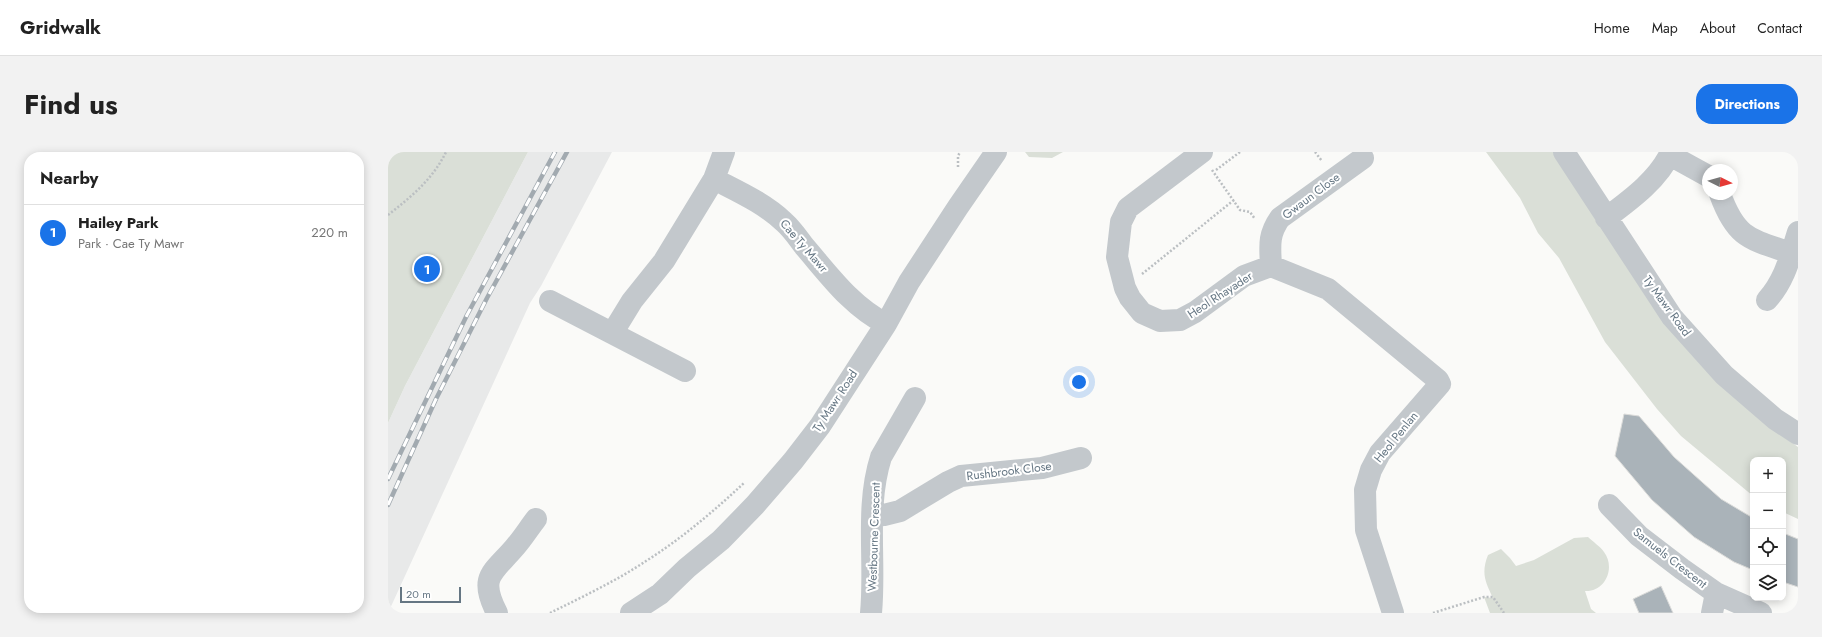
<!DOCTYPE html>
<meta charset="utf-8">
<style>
:root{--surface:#fff;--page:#f2f2f2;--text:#222;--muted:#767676;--line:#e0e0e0;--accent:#1a73e8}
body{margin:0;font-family:Jost,sans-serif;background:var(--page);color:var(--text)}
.controls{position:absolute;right:12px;bottom:12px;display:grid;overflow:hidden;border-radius:8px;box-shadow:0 2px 10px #0003}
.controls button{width:36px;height:36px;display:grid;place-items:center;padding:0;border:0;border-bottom:1px solid var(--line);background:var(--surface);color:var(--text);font:20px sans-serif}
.compass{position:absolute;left:1314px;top:12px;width:36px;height:36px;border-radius:50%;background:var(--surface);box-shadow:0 2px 10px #0003;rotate:95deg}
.scale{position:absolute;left:12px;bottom:10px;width:61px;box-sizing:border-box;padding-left:4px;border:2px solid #657683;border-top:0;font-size:11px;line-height:14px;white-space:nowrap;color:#657683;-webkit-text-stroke:3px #fff;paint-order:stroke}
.you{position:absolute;left:691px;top:230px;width:14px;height:14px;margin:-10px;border:3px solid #fff;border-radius:50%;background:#1a73e8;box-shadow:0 0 0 6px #1a73e833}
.badge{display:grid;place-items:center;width:26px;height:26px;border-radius:50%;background:var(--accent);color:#fff;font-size:13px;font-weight:700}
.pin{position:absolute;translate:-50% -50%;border:2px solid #fff;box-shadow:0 1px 4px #0006}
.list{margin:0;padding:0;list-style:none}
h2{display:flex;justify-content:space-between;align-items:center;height:52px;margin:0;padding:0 16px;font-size:17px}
h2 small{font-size:13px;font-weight:400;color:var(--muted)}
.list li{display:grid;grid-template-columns:26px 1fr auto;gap:12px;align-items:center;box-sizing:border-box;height:56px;padding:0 16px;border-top:1px solid var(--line)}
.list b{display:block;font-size:15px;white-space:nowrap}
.list p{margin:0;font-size:13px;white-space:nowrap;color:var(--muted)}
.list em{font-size:13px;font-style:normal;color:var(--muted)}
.icon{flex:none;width:22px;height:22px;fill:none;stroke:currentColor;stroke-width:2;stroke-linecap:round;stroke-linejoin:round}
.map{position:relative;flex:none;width:1410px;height:461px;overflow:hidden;border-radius:16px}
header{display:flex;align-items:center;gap:24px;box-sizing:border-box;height:56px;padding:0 20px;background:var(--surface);border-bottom:1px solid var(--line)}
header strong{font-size:19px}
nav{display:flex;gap:22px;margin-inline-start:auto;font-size:14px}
.intro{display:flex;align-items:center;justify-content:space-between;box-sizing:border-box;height:96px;padding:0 24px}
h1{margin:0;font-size:28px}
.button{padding:10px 18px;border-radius:16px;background:var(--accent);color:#fff;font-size:14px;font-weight:700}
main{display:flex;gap:24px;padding:0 24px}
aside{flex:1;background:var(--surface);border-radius:16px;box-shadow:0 2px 10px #0003}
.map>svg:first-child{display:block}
</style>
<header>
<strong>Gridwalk</strong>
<nav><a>Home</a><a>Map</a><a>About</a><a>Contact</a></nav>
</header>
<div class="intro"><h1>Find us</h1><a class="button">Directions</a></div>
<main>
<aside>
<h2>Nearby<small></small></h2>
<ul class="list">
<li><span class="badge">1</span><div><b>Hailey Park</b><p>Park · Cae Ty Mawr</p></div><em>220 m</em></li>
</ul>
</aside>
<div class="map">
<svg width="1410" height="461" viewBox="0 0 1410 461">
<rect width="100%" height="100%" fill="#fafaf8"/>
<path fill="#e8e9e9" d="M140,0h84l-71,134 -11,17 -142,310v-190l17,-37z"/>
<path fill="#dadfd7" d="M0,0h140l-123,234 -17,37z
M637,0h38l-11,6 -23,-1z
M1098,0h73l111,178 31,35 31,29 34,30 32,23v72l-15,-7v-52h-30v36l-72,-60 -24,-27 -52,-67 -46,-84 -21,-25 -18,-35z
M1200,385c5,5 12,9 16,15 12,16 1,40 -19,39l6,18 5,4h-106l-6,-16 9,1c-8,-17 -12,-25 -5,-43l13,-6 9,9 6,8 18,-6 40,-22z"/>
<path fill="#aab3b9" stroke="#dcdcda" d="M1236,262l15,2 35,41 47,42 32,19v52l-19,-8 -40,-25 -42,-37 -37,-44z
M1395,381l15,6v48l-15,-5z
M1273,434l12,27h-34l-6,-14z"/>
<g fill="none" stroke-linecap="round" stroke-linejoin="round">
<path stroke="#bbbfc2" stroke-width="2.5" stroke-dasharray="2 2" stroke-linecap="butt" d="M927,0l7,9
M570,15v-11l2,-4
M824,18l28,40 10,2 5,7
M828,18l24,-18
M0,63c23,-18 45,-36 58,-63
M754,122l92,-74
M162,461c32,-16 66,-32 96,-52 35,-22 68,-50 98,-78
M1045,461l51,-16h9l11,16"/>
<path stroke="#c3c8cc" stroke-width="22" d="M814,0l-74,56 -7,14 -4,35 8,31 5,10 12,15 18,8 20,-1 15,-8 49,-36 27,-10 57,23 110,91 2,4 -60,69 -9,17 -6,20 1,40 27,83
M1176,0l108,165 52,58 51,44 23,15
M1282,3l38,21
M326,27l10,-27
M1332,42c16,44 29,45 71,59
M1218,66c24,-18 52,-38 65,-66
M883,114c-1,-20 -3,-31 9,-48l83,-60
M1379,148c18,-20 23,-43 31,-68
M162,149l135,70
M225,180l19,-31 32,-40 50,-82c25,13 50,24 70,43 8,7 14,16 20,24 25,29 47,60 82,78
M1221,353l30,31 43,33 34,24 45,20
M485,364l11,-1 16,-4 48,-29 13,-6 81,-8 39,-10
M109,461c-19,-37 -4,-40 18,-66 8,-9 14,-19 21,-28
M243,461l29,-19 27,-26 34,-28 34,-35 38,-44 27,-35 66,-102 23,-42 49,-75 38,-55
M483,461c5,-51 -6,-106 10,-156l34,-59
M1324,461l4,-20"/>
<defs>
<path id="rail" d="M0,327l79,-164 88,-163
M0,353l48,-106 51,-101 80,-146"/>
</defs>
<use href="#rail" stroke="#a2aab0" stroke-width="4.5"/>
<use href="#rail" stroke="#fff" stroke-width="3" stroke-dasharray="9" stroke-linecap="butt"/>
</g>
<g text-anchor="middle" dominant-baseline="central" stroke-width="4" stroke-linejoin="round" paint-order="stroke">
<g font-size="12" fill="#657683" stroke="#fff">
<text transform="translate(923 44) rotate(-37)">Gwaun Close</text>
<text transform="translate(416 94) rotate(49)">Cae Ty Mawr</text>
<text transform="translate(832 143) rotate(-33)">Heol Rhayader</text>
<text transform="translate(1279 154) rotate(54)">Ty Mawr Road</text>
<text transform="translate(447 249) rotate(-57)">Ty Mawr Road</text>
<text transform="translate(1008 285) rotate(-51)">Heol Penlan</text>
<text transform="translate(621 319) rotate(-7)">Rushbrook Close</text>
<text transform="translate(486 385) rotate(-88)">Westbourne Crescent</text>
<text transform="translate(1282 406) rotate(38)">Samuels Crescent</text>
</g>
</g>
</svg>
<div class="controls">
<button>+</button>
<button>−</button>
<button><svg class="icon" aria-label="locate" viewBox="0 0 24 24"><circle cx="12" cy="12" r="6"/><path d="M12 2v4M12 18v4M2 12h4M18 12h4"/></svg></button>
<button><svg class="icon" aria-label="layers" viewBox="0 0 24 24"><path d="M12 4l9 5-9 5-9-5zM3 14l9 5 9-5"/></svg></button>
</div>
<svg class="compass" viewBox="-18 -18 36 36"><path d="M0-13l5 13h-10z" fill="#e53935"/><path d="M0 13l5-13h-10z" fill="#767676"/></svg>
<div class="scale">20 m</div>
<div class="you"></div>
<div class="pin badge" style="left:39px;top:117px">1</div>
</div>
</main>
